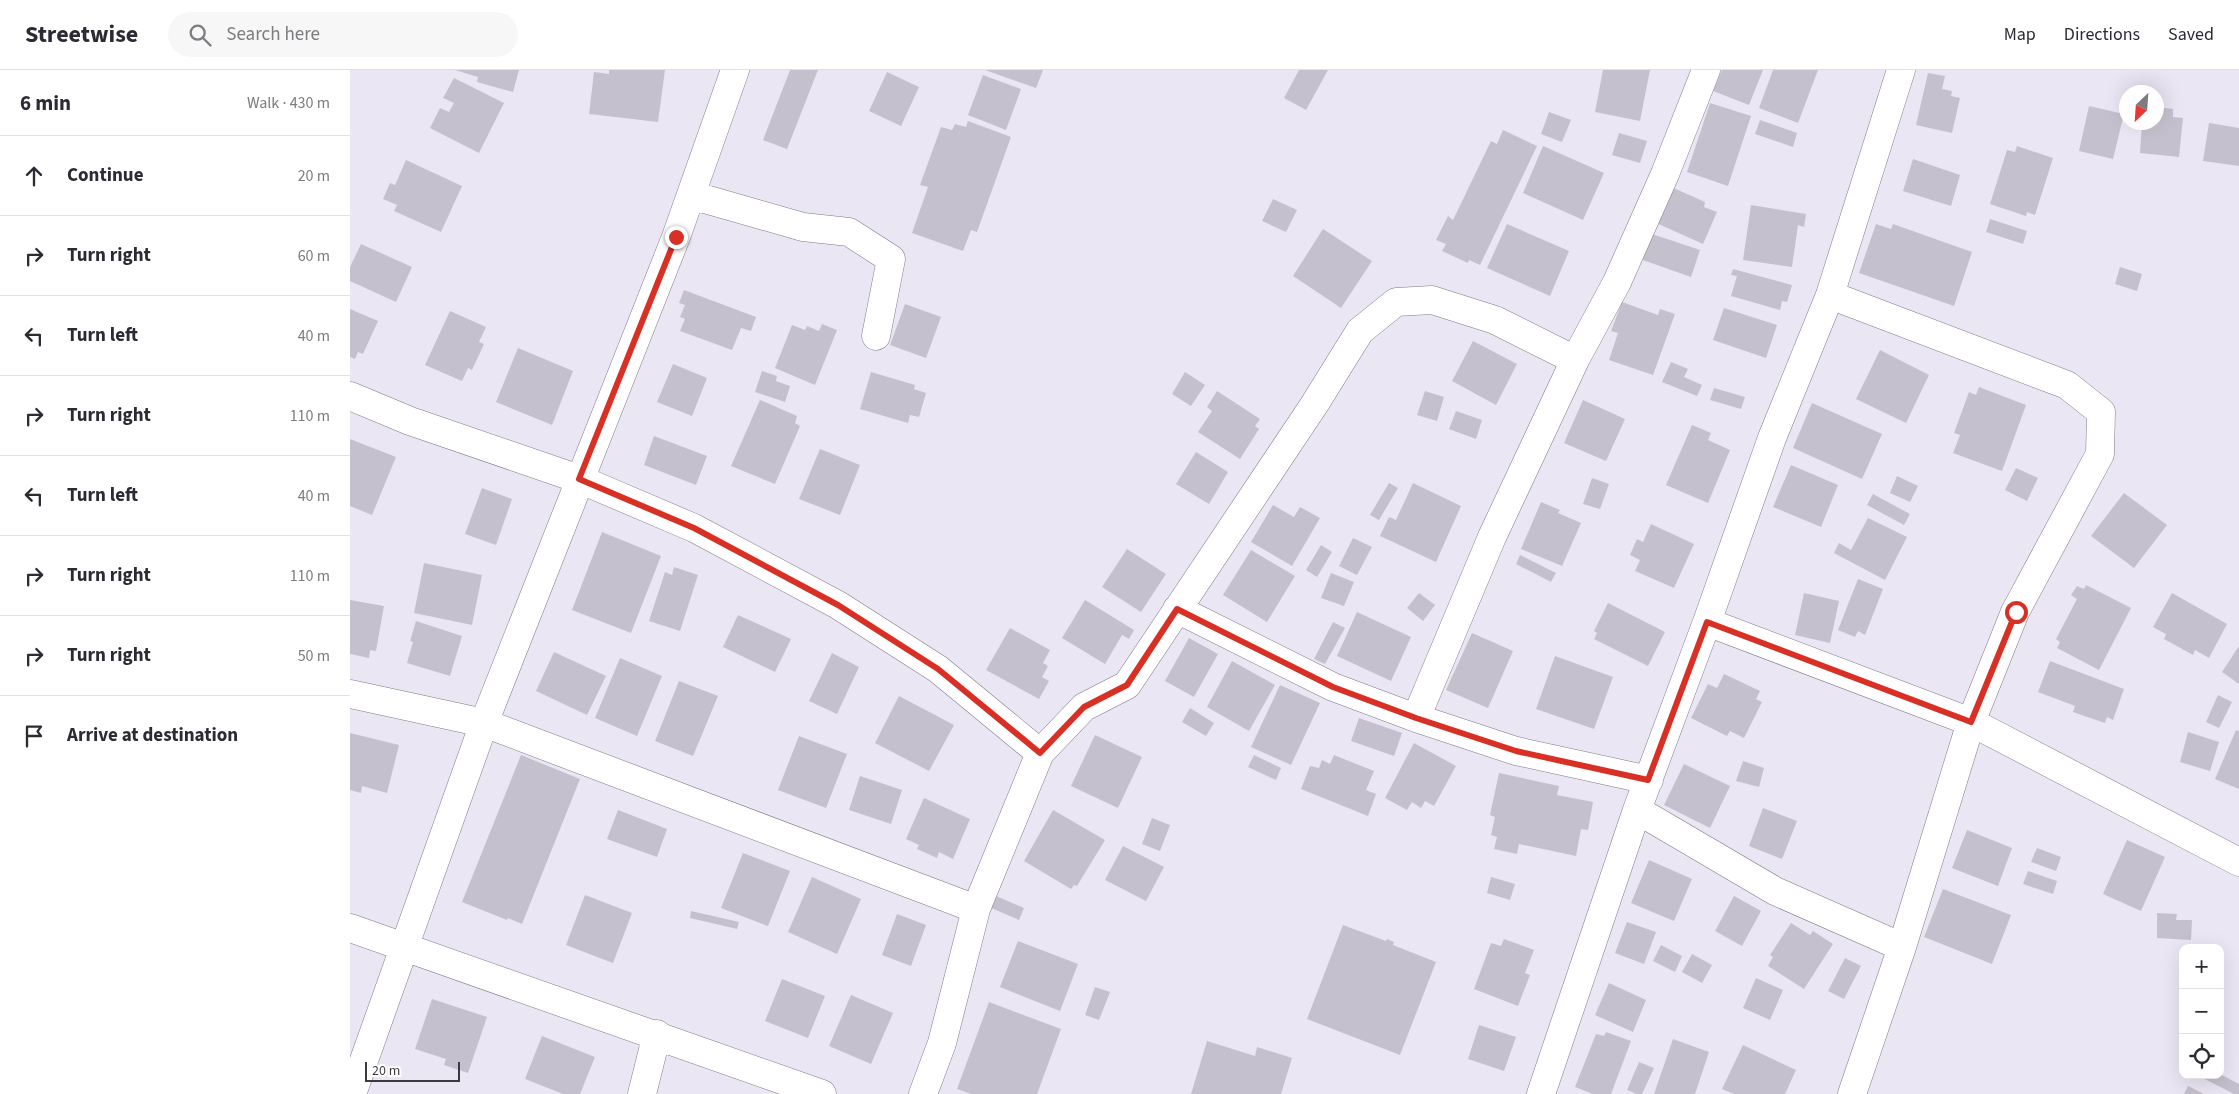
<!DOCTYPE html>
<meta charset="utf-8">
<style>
:root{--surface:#fff;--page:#f7f7f7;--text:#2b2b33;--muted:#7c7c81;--line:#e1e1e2}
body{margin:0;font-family:"Source Sans 3",sans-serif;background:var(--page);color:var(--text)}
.controls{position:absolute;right:15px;bottom:15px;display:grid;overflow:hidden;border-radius:10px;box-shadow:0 5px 20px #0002}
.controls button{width:45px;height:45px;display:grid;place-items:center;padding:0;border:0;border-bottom:1px solid var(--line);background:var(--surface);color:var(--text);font:25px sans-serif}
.compass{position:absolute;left:1769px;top:15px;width:45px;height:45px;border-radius:50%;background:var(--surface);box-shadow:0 5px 20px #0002;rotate:205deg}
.scale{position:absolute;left:15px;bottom:12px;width:95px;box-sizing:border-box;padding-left:5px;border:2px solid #3c3a40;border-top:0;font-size:14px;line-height:18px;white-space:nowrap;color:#3c3a40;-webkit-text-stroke:4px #fff;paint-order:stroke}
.stop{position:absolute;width:15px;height:15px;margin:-11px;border:4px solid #d93025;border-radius:50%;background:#fff}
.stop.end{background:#d93025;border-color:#fff;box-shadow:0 1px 5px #0008}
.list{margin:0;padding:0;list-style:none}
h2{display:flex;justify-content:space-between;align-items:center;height:65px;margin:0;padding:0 20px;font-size:21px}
h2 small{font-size:16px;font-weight:400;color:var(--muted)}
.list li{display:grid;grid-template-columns:32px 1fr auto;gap:15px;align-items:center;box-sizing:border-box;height:80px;padding:0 20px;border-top:1px solid var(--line)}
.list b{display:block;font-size:19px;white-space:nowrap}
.list em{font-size:16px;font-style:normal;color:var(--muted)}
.icon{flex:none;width:28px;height:28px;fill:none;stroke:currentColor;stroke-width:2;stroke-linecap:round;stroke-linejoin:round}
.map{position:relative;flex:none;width:1889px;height:1024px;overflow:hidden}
header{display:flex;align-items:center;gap:30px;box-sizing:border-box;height:70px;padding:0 25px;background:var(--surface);border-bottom:1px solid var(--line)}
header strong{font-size:24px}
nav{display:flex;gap:28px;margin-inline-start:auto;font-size:18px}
.search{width:350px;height:45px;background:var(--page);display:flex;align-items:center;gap:12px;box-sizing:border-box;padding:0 18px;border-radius:28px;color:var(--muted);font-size:19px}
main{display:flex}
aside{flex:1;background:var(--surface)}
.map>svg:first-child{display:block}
</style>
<header>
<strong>Streetwise</strong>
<div class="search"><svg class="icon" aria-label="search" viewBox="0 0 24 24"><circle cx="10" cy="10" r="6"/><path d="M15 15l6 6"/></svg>Search here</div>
<nav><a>Map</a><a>Directions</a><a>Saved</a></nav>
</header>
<main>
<aside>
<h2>6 min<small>Walk · 430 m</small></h2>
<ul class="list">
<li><svg class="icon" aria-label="ahead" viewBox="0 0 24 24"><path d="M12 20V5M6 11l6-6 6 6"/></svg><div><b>Continue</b></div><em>20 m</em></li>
<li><svg class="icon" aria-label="right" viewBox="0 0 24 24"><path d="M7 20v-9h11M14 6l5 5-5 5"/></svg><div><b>Turn right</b></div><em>60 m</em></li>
<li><svg class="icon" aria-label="left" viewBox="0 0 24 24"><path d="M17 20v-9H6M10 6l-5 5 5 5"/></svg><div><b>Turn left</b></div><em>40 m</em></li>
<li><svg class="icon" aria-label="right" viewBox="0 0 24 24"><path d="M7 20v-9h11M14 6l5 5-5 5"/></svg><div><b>Turn right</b></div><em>110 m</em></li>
<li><svg class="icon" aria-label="left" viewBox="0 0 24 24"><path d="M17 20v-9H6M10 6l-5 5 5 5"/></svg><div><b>Turn left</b></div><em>40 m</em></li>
<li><svg class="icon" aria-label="right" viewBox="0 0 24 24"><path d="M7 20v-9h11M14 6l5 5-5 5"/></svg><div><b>Turn right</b></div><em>110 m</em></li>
<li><svg class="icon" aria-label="right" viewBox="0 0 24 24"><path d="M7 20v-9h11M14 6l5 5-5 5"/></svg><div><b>Turn right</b></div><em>50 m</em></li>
<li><svg class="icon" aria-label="arrive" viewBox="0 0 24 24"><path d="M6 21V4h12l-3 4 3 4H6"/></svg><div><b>Arrive at destination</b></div></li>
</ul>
</aside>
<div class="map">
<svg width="1889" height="1024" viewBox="0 0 1889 1024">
<rect width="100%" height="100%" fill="#ebe6f4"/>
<path fill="#c5c0cd" d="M105,0h64l-6,22 -36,-10 1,-5z
M259,0h56l-7,52 -69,-8 5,-42 15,2z
M440,0h28l-31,79 -24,-9z
M635,0h58l-7,18z
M949,0h29l-22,40 -22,-12z
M1253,0h47l-10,51 -45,-9z
M1372,0h41l-14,35 -36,-14z
M1423,0h45l-20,53 -39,-15z
M537,2l32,15 -18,39 -32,-15z
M1578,3l17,3 -3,13 10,2 -1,5 9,2 -8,35 -36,-8z
M633,5l38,14 -15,41 -38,-15z
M104,8l50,25 -25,50 -49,-25 10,-20 9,4 5,-9 -11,-5z
M1360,33l41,13 -23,70 -41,-14z
M1739,36l35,8 -11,45 -34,-8z
M1806,37l17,2v8l10,1 -4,39 -39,-4 2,-31h14z
M1199,42l22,8 -9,22 -21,-8z
M1410,50l37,13 -4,14 -38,-13z
M618,51l43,16 -34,95 -6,-2 -8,21 -51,-18 16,-46 -8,-2 21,-58 11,3 3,-6 11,3z
M1859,53l30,5v38l-36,-5z
M1153,60l34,16 -57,119 -11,-5 -1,3 -26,-12 4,-7 -10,-4 12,-24 5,4 38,-79 6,3z
M1269,63l28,8 -7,22 -28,-8z
M1193,76l61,27 -21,47 -60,-27z
M1667,76l36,12 -18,57 -8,-3 -1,4 -36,-12 17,-54 8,2z
M1563,89l47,16 -9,31 -48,-15z
M56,90l56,26 -21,46 -47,-21 3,-6 -14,-6 7,-16 5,2z
M1319,116l36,16 -1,5 13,5 -14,32 -49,-22z
M923,129l24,11 -11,22 -24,-11z
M1401,135l55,9 -2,13 -6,-2 -6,42 -49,-7z
M1640,149l37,12 -4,13 -37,-12z
M1157,154l62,27 -19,45 -63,-28z
M1526,154l15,5 2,-5 79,28 -18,54 -95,-33z
M973,159l49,32 -31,47 -48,-32z
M1299,163l51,17 -9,27 -51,-18z
M11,174l51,23 -16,35 -46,-21v-14z
M1770,197l22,7 -5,17 -22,-7z
M1383,199l59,16 -5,17 -5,-1 -2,9 -49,-14 6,-20 -6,-1z
M334,220l72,27 -5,14 -10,-3 -9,22 -52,-19 5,-12 -5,-2 5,-12 -6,-2z
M1272,232l36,13 2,-6 15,5 -22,61 -44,-15 9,-27 -7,-2z
M555,234l36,13 -15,41 -36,-13z
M1374,238l53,17 -11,33 -53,-18z
M0,239l28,12 -15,33 -5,-2 -3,7 -5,-2z
M100,241l36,16 -7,15 5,2 -12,26 -4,-2 -6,13 -37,-16z
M472,254l15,6 -22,55 -40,-17 17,-43 13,5 2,-4 12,5z
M1123,271l44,23 -21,41 -44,-24z
M168,278l55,23 -21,54 -56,-23z
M1530,280l49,25 -23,48 -50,-24z
M1321,292l17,7 -4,8 18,8 -5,11 -35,-14z
M323,294l34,14 -15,38 -35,-14z
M412,301l15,5 -1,5 14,5 -5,16 -30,-10z
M521,302l44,13 -1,4 12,4 -7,24 -9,-2 -2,8 -48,-14z
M835,302l20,13 -14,21 -19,-12z
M1629,317l47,18 -24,66 -49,-18 7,-18 -6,-2 15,-41 7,3z
M1364,318l31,9 -4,12 -31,-9z
M867,321l43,28 -5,7 4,3 -19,30 -42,-27 14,-21 -5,-4z
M1075,321l19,6 -7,24 -20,-6z
M410,330l37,16 -2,7 5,3 -25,58 -44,-18z
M1233,330l42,19 -19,42 -42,-18z
M1462,333l70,31 -20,45 -69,-31z
M1106,341l26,9 -6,19 -27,-10z
M1342,355l19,8 -3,7 22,10 -22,53 -42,-18z
M304,366l53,20 -11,29 -52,-20z
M0,369l46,18 -24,58 -22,-9z
M470,379l40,16 -20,50 -41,-16z
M846,382l32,20 -19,32 -33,-20z
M1441,395l47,20 -17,42 -48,-20z
M1666,398l22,10 -11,23 -22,-11z
M1547,406l21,10 -8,16 -20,-9z
M1242,408l17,6 -9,25 -17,-5z
M1039,413l9,5 -19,32 -9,-5z
M1063,413l48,23 -25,56 -56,-26 9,-19 7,3z
M132,418l30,11 -16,46 -31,-11z
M1774,423l43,32 -33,43 -43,-32z
M1523,424l37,20 -6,11 -37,-20z
M1191,432l19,8 -2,3 23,10 -19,43 -41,-17z
M923,435l21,12 6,-10 20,11 -28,48 -41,-24z
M1518,448l39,19 -22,43 -51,-27 5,-10 12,7z
M1301,454l43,20 -20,44 -39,-17 5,-11 -10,-5 7,-16 6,3z
M252,462l59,24 -30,77 -59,-23z
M1003,468l19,9 -15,28 -18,-9z
M971,475l11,7 -15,25 -11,-7z
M777,479l39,25 -25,38 -39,-25z
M901,480l44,26 -28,46 -44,-27z
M1170,485l36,18 -5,9 -35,-18z
M74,493l58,12 -10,50 -58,-12z
M324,497l24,8 -18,56 -31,-10 16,-49 7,3z
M981,503l23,9 -10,24 -23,-8z
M1508,509l25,10 -18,46 -7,-4 -3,6 -17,-7z
M1736,515l45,23 -32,62 -42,-22 3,-6 -4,-3 21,-40 -6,-4 6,-9 7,3z
M1069,523l16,12 -12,16 -16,-13z
M1454,523l35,8 -9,42 -35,-8z
M1822,523l55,31 -18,34 -14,-8 -2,5 -29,-16 2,-5 -13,-7z
M0,530l34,6 -8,45 -6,-1 -1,8 -19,-4z
M735,530l49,30 -5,9 -7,-4 -17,29 -43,-26z
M1258,533l57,29 -17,34 -54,-27 3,-6 -3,-2z
M1007,542l54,25 -20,44 -54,-25z
M388,545l53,24 -16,33 -52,-25z
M66,551l46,15 -12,40 -43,-13 6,-21 -3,-1z
M983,552l12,6 -20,36 -11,-5z
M660,558l40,22 -7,13 5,3 -6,11 7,4 -10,18 -53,-29z
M1122,563l41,18 -25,57 -42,-18z
M839,568l29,16 -24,43 -29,-16z
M1889,576v38l-17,-12z
M204,582l52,24 -19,39 -51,-24z
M482,583l27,14 -22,47 -28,-13z
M1205,586l58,21 -19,52 -58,-20z
M270,588l42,18 -25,60 -42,-18z
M882,591l43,24 -26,46 -42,-24z
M1700,591l74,28 -11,31 -6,-3 -2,6 -32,-11 2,-6 -37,-14z
M1374,604l36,17 -4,8 6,3 -18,36 -14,-7 -3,5 -36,-18 17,-34 9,4z
M329,611l39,15 -25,60 -38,-15z
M930,615l40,18 -29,62 -40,-18z
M1868,625l14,7 -13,26 -13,-6z
M549,626l55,29 -25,46 -54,-28z
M840,638l24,15 -8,13 -24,-14z
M1009,648l43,15 -8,23 -43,-15z
M1886,660l3,1v58l-24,-10z
M1838,662l31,10 -9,29 -30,-9z
M0,663l49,12 -12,48 -25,-7 -1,7 -11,-3z
M745,665l47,22 -24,51 -47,-22z
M449,666l48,18 -21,54 -48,-18z
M1064,673l42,23 -22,40 -9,-5 -4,7 -9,-6 -5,8 -22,-12z
M171,685l59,24 -58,145 -14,-6 -1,2 -45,-18z
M904,685l27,13 -5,12 -28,-13z
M984,685l40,16 -8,19 10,4 -8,22 -67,-27 9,-23 9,2 3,-8 8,4z
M1393,691l21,7 -5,19 -23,-6z
M1334,694l46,22 -20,42 -46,-23z
M1149,703l60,13 -2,9 36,7 -5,28 -7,-1 -5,27 -57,-12 -2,10 -23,-5 3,-12 -6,-2 4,-18 -5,-2z
M510,706l42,14 -11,34 -42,-14z
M574,728l46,21 -17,40 -14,-7 -2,6 -20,-9 2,-4 -13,-6z
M1413,738l34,13 -15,38 -33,-13z
M268,740l49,19 -10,28 -50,-18z
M703,740l52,30 -28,46 -3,-1 -3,4 -47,-28z
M802,748l18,7 -10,26 -18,-7z
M1617,760l45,18 -14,38 -46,-18z
M1777,770l38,17 -24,54 -38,-17z
M773,776l41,21 -18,34 -41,-21z
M1687,778l24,9 -5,14 -25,-9z
M393,783l47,18 -22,55 -47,-18z
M1299,790l43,19 -18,42 -43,-18z
M1678,801l29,10 -4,13 -30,-10z
M462,807l49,22 -24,55 -49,-22z
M1141,807l24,7 -5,16 -23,-7z
M1593,819l68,26 -19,49 -68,-27z
M235,825l47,18 -19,50 -47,-18z
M644,825l30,13 -5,12 -30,-13z
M1384,826l27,15 -19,35 -27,-15z
M341,841l48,11 -2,7 -47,-11z
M1807,843l20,1 -1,6h16l-1,20 -34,-2z
M547,844l29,11 -15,41 -29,-11z
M1277,852l29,10 -12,32 -29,-11z
M1441,853l19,12 3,-4 20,13 -29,45 -36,-23 5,-9 -3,-2z
M993,855l43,16 1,-2 7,3 -1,3 43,17 -36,93 -93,-36z
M1154,869l30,11 -9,23 5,2 -12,31 -44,-17 17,-46 10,3z
M668,871l60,23 -18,47 -60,-24z
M1311,875l21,11 -7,16 -22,-11z
M1342,884l20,11 -10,18 -20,-11z
M1495,888l16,8 -17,33 -16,-8z
M1406,908l27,12 -13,30 -27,-12z
M432,909l43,17 -17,42 -43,-17z
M1259,913l37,17 -13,32 -38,-17z
M745,917l15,5 -11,28 -14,-5z
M501,925l42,18 -22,51 -42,-18z
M82,929l55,18 -19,56 -24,-8 2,-6 -31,-10z
M639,932l72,27 -24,65h-66l-14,-5z
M1129,955l37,12 -12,34 -36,-12z
M1256,962l25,9 -20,53h-18l-18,-7 21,-53 8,2z
M192,966l53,21 -15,37h-17l-38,-15z
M1323,969l36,13 -14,42h-41z
M857,971l48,15 2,-9 35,11 -11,36h-90z
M1393,975l53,25 -11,24h-51l-12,-5z
M1289,992l15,6 -12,26h-5l-10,-4z
M1870,1004l19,10v10h-5l-37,-19z
M1838,1016l16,8h-20z"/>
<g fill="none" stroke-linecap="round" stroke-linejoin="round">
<defs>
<path id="minor" d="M341,125l112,32 46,5 42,27 -15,77
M1480,225l237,90 34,27 -1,42 -85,158 -44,110 -69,225 -50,147
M0,326l60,25 169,58 115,49 144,77 100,64 102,84
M827,539l156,78 83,31 100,33 133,29
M1357,552l264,100 268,140
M0,624l134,29 492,186
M1066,648l76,-181 83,-177 42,-78 48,-108 41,-104
M1287,740l138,81 127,56
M0,858l472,166
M2,1024l132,-371 192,-486 59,-167
M292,1024l15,-60
M573,1024l19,-51 34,-134 64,-156 44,-46 43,-22 187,-280 46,-74 36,-29 36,-2 63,20 80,40
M1191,1024l96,-284 70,-188 65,-184 58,-143 71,-225"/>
</defs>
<use href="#minor" stroke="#7e7a86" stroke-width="29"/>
<use href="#minor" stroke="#fff" stroke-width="28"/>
</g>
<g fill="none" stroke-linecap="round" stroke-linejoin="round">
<path stroke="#d93025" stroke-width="6" d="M326,167l-97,242 115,49 144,77 100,64 102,84 44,-46 43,-22 50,-76 156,78 83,31 100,33 132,29 59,-158 264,100 45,-110"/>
</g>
</svg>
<div class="controls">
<button>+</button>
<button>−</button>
<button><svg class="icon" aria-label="locate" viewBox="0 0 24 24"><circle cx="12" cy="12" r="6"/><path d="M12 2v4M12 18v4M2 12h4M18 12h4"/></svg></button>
</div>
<svg class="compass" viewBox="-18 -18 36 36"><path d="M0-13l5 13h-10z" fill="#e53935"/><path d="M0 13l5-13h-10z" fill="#7c7c81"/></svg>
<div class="scale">20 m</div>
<div class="stop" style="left:1666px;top:542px"></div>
<div class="stop end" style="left:326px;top:167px"></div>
</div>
</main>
